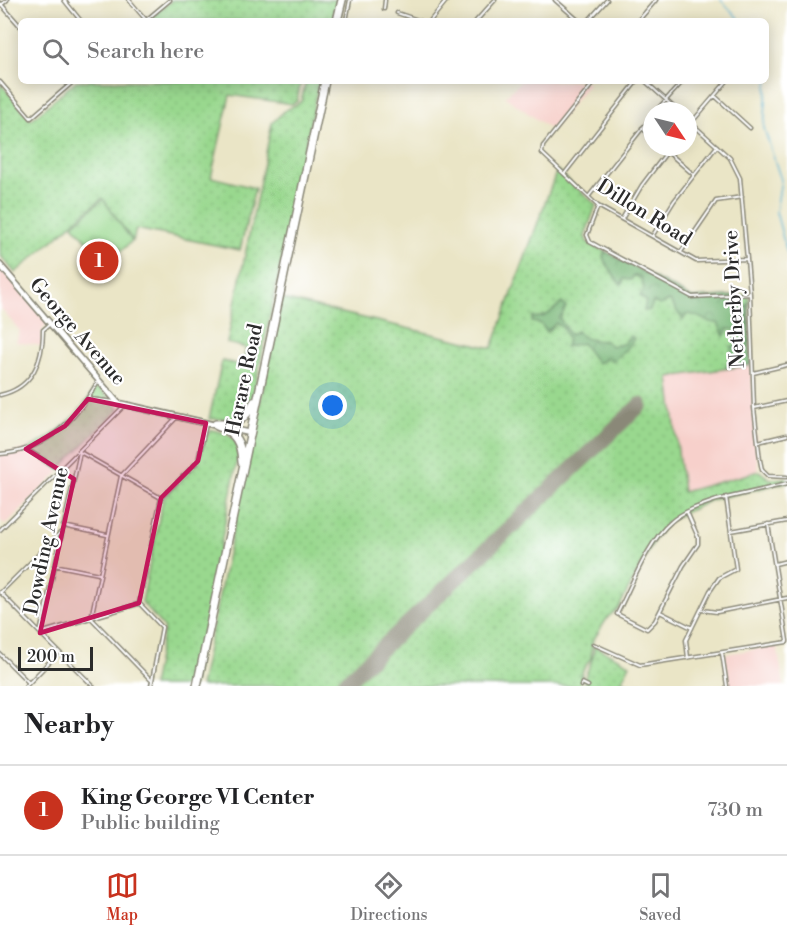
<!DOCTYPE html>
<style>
:root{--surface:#fff;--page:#f2f2f2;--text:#202124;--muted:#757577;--line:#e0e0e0;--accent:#c8321e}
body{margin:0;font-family:"Libre Bodoni",serif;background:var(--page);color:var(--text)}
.compass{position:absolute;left:643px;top:102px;width:54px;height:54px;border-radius:50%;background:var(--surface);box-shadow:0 3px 15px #0003;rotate:125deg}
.scale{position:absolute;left:18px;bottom:15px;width:75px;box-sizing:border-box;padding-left:6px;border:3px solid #2b2b2b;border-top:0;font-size:16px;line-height:21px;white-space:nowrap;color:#2b2b2b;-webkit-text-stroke:4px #fff;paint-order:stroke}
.you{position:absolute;left:333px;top:406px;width:21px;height:21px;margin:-15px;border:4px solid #fff;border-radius:50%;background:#1a73e8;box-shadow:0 0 0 9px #1a73e833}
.badge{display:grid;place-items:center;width:39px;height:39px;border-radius:50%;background:var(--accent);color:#fff;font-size:20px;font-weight:700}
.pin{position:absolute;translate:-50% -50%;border:3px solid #fff;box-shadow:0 2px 6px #0006}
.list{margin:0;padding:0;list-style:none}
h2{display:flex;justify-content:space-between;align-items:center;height:78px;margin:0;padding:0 24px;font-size:26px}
h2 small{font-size:20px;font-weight:400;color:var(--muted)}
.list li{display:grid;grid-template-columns:39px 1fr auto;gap:18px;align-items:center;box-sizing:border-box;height:90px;padding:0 24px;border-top:2px solid var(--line)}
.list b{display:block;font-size:22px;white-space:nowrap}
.list p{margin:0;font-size:20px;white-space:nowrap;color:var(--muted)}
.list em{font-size:20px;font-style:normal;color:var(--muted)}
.icon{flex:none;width:33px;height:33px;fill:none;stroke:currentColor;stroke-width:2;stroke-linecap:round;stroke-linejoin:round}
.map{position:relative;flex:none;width:787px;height:686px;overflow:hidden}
.search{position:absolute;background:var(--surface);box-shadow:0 3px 15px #0003;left:18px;right:18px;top:18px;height:66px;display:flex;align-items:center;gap:15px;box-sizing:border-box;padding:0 21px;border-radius:9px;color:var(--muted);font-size:22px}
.sheet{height:168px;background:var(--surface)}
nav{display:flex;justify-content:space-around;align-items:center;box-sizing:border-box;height:84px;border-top:2px solid var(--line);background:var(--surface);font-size:16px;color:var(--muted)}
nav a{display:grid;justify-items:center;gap:3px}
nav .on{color:var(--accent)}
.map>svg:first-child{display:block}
</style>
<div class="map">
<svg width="787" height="686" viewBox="0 0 787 686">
<defs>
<pattern id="grass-dots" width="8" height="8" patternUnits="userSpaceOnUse" patternTransform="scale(1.5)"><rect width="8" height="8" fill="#99d88e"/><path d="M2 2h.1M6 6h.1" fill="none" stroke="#84ba7b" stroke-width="1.8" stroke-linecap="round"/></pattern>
<pattern id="forest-crowns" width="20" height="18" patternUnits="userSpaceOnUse" patternTransform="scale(1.5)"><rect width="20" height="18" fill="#7ab879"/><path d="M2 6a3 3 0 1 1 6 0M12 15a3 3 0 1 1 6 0" fill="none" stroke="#649663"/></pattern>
<pattern id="park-tufts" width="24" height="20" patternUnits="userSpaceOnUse" patternTransform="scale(1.5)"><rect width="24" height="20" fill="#99d88e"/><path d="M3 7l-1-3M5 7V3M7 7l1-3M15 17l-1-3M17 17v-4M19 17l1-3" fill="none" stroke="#84ba7b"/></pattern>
</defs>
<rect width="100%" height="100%" fill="#fff"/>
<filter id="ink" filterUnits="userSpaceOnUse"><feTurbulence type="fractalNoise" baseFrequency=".0167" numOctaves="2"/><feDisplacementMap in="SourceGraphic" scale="12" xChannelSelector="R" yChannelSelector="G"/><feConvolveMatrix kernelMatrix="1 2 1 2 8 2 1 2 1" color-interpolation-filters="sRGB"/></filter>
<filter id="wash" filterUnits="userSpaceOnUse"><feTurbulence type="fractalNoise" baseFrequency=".008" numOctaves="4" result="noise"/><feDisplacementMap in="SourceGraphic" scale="24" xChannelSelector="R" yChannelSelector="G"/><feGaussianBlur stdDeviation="1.35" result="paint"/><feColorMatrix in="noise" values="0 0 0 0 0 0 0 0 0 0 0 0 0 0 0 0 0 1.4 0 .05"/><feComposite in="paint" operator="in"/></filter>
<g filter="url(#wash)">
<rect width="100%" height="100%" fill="#eae5c6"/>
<path fill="#f7d0cb" d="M521,81h64l3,3 -36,46 -47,-33z
M0,267l48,56 -6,6v17l-26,-4 4,-11 -20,-23z
M751,366l7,105 -75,21 -14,-115z
M26,449l34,22 -55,54 -5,-5v-66z
M777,646l7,40h-55l-4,-32z"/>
<path fill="url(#grass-dots)" stroke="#62825c" stroke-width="1.5" d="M172,0h165l-5,21h-185z
M76,81h225l-4,20 -5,3 -62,-9 -19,82 44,11 -15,62 -104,-21 -3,12 -31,-43 -87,75 -15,-18v-172l31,37z
M306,81h13l-67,321 -6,10 -8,7h-29l13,-58 20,4 4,-17 -19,-5 45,-220 12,-12 17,-9z
M557,170l39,35 -11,31 2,6 105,56 53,-3 4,2 2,68 -82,12 14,115 76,-21 11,8 17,-1v4l-76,18 -37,18 -9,7 -10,14 -37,70 -10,8 -16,25 -1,16 -8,12 -4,16h-379l82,-387 210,49z
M97,386l22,23 -60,60 -31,-20c31,-15 51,-34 69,-63z
M211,430c17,2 28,7 27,26l-45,230h-41l12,-58 -22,-26 21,-103 36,-37 6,-25z
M594,646l36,18 -8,16 10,6h-40l-8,-4c2,-14 11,-21 10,-36z"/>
<path fill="url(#forest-crowns)" stroke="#527252" stroke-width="1.5" d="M605,251l87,47 41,-2 4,2 1,6 6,4 4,-4 2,61 -24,3 5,-13v-8l7,-1 4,-7 -4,-9 -10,-1 -4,7 -6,-13c-12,1 -19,-9 -31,-9l-4,6 -13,-19 -10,4 -7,-3 -3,8 -6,1 2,-10 -6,-5 4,-7 -3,-11 -7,-3 -3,5 -7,-1 -2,5 -3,-1 -16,-25z
M562,303l4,4 -6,12 10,16 7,-4c8,10 16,9 28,10l7,5 11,-2 7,-8 4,2 -4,7 -17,16 -6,-2 -10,4 -15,-20 -17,4 3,-7 -5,-12 -7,-5 -9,9 -6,-8 -9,-2 1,-5c14,3 18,-7 29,-14z"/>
<path fill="url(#park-tufts)" stroke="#62825c" stroke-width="1.5" d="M103,199l29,42 -20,18 -15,-7 -24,-27z"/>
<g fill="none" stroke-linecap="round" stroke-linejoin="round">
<path stroke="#53b0d1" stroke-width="1.5" d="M721,0l20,21
M766,57l3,5 -5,66 17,52 -5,32 11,41"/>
<path stroke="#8a8878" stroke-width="16" d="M342,686l298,-281"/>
</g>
</g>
<g filter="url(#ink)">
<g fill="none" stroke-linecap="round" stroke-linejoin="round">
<defs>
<path id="street" d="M64,0l17,21
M129,0l17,20
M555,0l24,21
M0,3l21,24
M0,6l7,-6
M384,9l1,-9
M397,13l24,8
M145,21l25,-21
M346,21l4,-21
M430,21l17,-21
M476,21l19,-21
M588,21l19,-21
M638,21l18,-21
M595,81l-52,65 -1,7 56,53 98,55 51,-2
M645,81l33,30
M0,82l31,36 43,-37
M715,96l35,32
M656,111l27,-30
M688,120l42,38 10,20 10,116 4,114 6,52 2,10 6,6 19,1
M692,122l35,-41
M642,128l10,9
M662,147l32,28
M565,173l72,-92
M589,196l63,-80
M598,206l-11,29 3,7 102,55 58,-3
M622,219l20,-34 25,-33
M653,235l21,-34 43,-55
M681,252l35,-51 26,-4
M753,373l34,-8
M0,395c33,-7 43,-35 43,-65l7,-6
M89,399l27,3
M754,408l33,-7
M758,442l29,-7
M28,450l33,21
M0,454c46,-3 77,-35 98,-73
M687,512l11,25v7l-15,22 -28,55 -8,8 -30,-15c14,-27 31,-73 54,-92 12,-11 31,-17 46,-22l70,-16
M768,524l19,117
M63,526l44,9
M0,530l124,-124
M731,531l56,-10
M775,564l12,-3
M54,565l45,9
M0,592l40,41 98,-29
M0,593l60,-60
M702,610l15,2 70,-14
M660,612l32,16
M593,644l47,21 147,-23
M722,653l5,33
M0,654l29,29
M688,658l-2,-18 24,-49 9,-13 17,-9 -10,-72
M152,681l-61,-63 30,-142 55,-58
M26,686l33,-34
M93,686l-53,-53 40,-181 81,46
M151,686l11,-59 -23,-24 22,-105 37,-37 8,-37
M581,686l1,-3 6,3"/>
<path id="secondary" d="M0,265l118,138 101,23
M227,428l23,5"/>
<path id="highway" d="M337,21l5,-21
M216,424c20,1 29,-3 38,-22
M217,426c19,7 24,16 25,36
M197,686l128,-605"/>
</defs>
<use href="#street" stroke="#8a8878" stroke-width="5"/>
<use href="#secondary" stroke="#8a8878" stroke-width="8"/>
<use href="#highway" stroke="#8a8878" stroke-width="10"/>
<use href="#street" stroke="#fff" stroke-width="2"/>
<use href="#secondary" stroke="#fff" stroke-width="4.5"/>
<use href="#highway" stroke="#fff" stroke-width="7"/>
</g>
</g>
<path fill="#c2185b" fill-opacity="0.2" stroke="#c2185b" stroke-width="4.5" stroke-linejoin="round" d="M88,399l118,24 -8,38 -37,37 -22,105 -99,30 34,-154 -48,-30 39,-23z"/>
<g text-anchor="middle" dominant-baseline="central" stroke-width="4.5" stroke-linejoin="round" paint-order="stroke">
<g font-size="20" fill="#2b2b2b" stroke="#fff">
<text transform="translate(644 213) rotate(32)">Dillon Road</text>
<text transform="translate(735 299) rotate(-93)">Netherby Drive</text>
<text transform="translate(77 332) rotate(49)">George Avenue</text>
<text transform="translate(245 380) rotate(-78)">Harare Road</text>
<text transform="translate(47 541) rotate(-78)">Dowding Avenue</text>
</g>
</g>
</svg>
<svg class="compass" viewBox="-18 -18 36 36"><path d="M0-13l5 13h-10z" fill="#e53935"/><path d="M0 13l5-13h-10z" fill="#757577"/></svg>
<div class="scale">200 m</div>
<div class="you"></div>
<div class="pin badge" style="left:99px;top:261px">1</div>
<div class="search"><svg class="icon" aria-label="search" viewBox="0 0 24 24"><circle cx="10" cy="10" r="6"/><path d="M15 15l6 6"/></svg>Search here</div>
</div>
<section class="sheet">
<h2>Nearby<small></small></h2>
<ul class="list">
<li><span class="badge">1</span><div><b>King George VI Center</b><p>Public building</p></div><em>730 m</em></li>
</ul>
</section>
<nav>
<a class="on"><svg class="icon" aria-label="map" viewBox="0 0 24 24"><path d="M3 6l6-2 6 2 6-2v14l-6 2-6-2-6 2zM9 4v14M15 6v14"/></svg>Map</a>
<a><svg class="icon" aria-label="directions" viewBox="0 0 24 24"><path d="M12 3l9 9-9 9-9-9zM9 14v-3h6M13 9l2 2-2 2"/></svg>Directions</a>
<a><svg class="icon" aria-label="saved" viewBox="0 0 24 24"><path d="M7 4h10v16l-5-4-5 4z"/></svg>Saved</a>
</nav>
